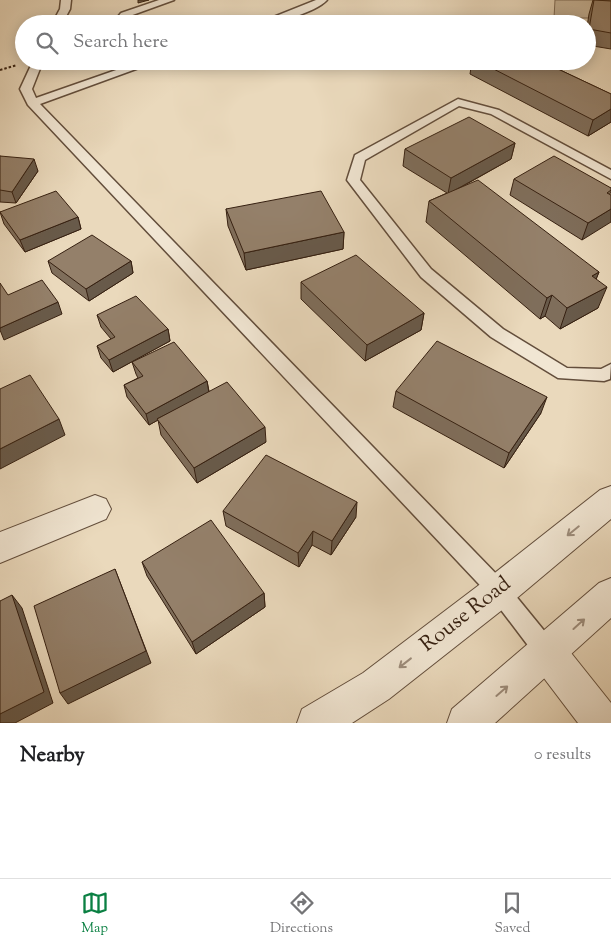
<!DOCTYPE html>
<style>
:root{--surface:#fff;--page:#f6f6f6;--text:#202124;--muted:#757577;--line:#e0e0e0;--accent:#0b8043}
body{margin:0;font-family:"Sorts Mill Goudy",serif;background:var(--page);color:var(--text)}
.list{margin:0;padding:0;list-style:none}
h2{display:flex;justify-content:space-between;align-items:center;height:65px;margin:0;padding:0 20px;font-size:21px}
h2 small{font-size:16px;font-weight:400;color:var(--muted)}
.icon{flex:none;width:28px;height:28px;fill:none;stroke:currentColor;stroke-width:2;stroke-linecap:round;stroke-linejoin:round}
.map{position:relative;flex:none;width:611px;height:723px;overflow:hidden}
.search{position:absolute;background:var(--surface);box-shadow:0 2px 12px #0003;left:15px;right:15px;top:15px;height:55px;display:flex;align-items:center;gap:12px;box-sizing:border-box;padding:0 18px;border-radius:28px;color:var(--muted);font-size:19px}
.sheet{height:155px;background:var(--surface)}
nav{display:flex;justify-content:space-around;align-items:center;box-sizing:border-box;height:70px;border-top:1px solid var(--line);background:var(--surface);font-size:14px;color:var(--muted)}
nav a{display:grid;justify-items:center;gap:2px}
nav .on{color:var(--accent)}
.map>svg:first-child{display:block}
</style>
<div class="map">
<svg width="611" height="723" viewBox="0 0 611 723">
<rect width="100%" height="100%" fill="#ead9bc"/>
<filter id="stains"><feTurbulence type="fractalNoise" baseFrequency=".004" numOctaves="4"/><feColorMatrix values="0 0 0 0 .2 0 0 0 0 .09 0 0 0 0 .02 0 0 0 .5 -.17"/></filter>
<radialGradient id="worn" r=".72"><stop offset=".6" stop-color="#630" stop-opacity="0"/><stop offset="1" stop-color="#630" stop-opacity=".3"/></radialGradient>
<path fill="#cbba9f" stroke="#806d58" d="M555,0h56v18h-57z"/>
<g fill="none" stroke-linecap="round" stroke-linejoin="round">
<defs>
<path id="service" d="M61,0h10l-1,9 -8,15h-10l8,-15z
M159,0h15l-47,17 -5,7h-10l9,-11z
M316,0h11c-12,13 -53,24 -71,24z
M33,61h10l-11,28 4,9 106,-37h16l-118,43 466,480 49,60 3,8 -3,8 -8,3 -8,-3 -47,-62 -464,-493 -8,-16z
M458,99l41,11 112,60v9l-120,-65 -32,-8 -94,54 -5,20 71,89 72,60 64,39 34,1 10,-5 -1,15 -6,2 -46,-3 -67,-41 -70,-60 -74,-97 8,-25z"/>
<path id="minor" d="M95,495l11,4 5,10 -5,10 -106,44v-31z
M547,634l13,5 51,64v20h-33l-44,-58 -5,-13 5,-13z"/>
<path id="tertiary" d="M611,486v33l-100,84 -122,96 -37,24h-55l5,-14 61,-36 124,-94 113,-89z
M611,578v40l-116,105h-48l5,-14 147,-126z"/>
</defs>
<use href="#service" stroke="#634e3c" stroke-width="3"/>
<use href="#minor" stroke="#634e3c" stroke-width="2"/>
<use href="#tertiary" stroke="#634e3c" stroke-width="2"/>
<path stroke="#362011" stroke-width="2" stroke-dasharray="2.5 2" stroke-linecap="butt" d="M0,70l17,-5"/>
<use href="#service" fill="#f1e6d3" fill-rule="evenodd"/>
<use href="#minor" fill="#f1e6d3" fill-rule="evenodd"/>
<use href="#tertiary" fill="#f1e6d3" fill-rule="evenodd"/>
</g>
<path fill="#7f6e5b" stroke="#362011" d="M593,0l18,1v48l-24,-4v-18l2,-13z
M472,61h69l70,33v28l-23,14 -118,-62z
M515,143l-4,16 -53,30 141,83 -3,7 2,29 -38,21 -15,-13 -5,3 -114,-97 3,-21 18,-8 -44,-27 2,-17z
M0,156l38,15 -22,32 -16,-1z
M514,179l97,9v4l-29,48 -72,-45z
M226,209l118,23 -1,17 -97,21 -18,-44z
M0,212l78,5 3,12 -56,23 -21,-28z
M48,261h83l2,12 -44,28 -37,-28z
M301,282l123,31 -3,17 -56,31 -64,-62z
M97,315l71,14 2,12 -57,31 -12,-14 -4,-12 14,-7 -10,-12z
M132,362l75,19 2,10 57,51 -69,41 -36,-48 -3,-15 -9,5 -22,-28 -3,-12 14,-7 -2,-4z
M396,391l145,22 -37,55 -111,-61z
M223,511l133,6 -25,38 -19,-10 -13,22 -73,-41z
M142,562l122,31 1,14 -69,47 -49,-78z"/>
<path fill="#685a4a" stroke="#362011" d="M138,0h11l-11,3z
M611,109v13l-23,14 5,-16z
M515,143l-4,16 -63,35 3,-16z
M34,159l4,12 -22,32 -4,-11z
M611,209v13l-29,18 6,-17z
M78,217l3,12 -56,23 -5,-12z
M344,232l-1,17 -97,21 -2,-17z
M131,261l2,12 -44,28 -3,-12z
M599,272l-8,20 1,-16z
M607,287l-9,21 -38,21 7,-21z
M552,295l-7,21 -5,3 7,-21z
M58,302l4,12 -58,26 -4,-10v-2z
M424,313l-3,17 -56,31 2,-16z
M168,329l2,12 -57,31 -4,-12z
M207,381l2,12 -52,26 1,1 -9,5 -3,-11z
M547,397l-6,16 -37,55 5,-15z
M59,419l6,16 -65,34v-20z
M265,427l1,15 -69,41 -3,-15z
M357,502l-1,15 -25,38 1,-14z
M313,531l-1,14 -13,22 -1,-14z
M115,569l36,94 -83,41 -8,-11z
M264,593l1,14 -69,47 -4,-12z
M12,595l10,13 31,95 -38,20h-15v-9z"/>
<path fill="#94806a" stroke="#362011" d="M594,0l17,1v32l-22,-4z
M478,61h63l70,33v15l-18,11z
M469,117l46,26 -64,35 -46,-29z
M0,156l34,3 -22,33 -12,-2z
M554,156l57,32v2l-4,3 4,2v14l-23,14 -74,-44z
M478,180l121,92 -7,4 15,11 -40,21 -15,-13 -5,3 -118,-97z
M56,191l22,26 -58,23 -20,-28z
M321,191l23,41 -100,21 -18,-44z
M92,235l39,26 -45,28 -38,-28z
M356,255l68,58 -57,32 -66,-63z
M42,280l16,22 -58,26v-45l8,12z
M136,296l32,33 -59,31 -12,-14 18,-9 -18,-22z
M437,341l110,56 -38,56 -113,-62z
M174,342l33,39 -61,33 -22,-29 19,-9 -11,-14z
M30,375l29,44 -59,30v-60z
M227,382l38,45 -71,41 -37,-49z
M266,455l91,47 -25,39 -19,-10 -15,22 -75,-42z
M211,520l53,73 -72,49 -50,-80z
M115,569l31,82 -86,42 -26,-87z
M12,595l32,97 -44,22v-113z"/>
<defs><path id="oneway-shaft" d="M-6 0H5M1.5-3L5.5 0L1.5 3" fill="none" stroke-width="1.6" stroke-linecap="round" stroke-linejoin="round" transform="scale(1.25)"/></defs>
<g stroke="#9d8d7c">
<use href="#oneway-shaft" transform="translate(573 531) rotate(141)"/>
<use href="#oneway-shaft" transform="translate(579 624) rotate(-42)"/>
<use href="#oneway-shaft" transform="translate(405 663) rotate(142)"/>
<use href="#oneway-shaft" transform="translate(502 691) rotate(-41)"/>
</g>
<g text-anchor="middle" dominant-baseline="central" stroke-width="4.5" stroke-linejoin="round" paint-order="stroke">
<g font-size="21" fill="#362011" stroke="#f1e6d3">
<text transform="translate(466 615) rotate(-38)">Rouse Road</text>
</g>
</g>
<rect width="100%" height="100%" filter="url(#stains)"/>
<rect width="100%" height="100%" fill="url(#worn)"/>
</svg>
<div class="search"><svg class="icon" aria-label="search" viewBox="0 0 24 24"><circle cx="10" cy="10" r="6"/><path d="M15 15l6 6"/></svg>Search here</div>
</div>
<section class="sheet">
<h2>Nearby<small>0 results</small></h2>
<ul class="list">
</ul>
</section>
<nav>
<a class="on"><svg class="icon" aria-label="map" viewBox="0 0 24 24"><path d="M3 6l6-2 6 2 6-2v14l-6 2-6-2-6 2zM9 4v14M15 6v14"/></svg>Map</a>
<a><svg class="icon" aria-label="directions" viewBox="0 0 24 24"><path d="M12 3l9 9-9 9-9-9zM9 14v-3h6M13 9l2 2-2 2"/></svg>Directions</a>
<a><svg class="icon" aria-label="saved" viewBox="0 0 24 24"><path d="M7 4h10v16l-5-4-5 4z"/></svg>Saved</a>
</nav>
